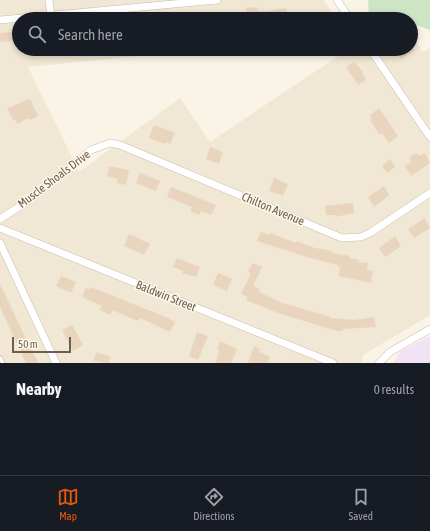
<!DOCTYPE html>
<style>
:root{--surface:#171b24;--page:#20242c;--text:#f1f3f6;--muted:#9ea1a6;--line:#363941;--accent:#ea580c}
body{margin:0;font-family:"Asap Condensed",sans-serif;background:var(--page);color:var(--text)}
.scale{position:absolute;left:12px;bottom:10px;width:59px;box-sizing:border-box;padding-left:4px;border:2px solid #6f5e4d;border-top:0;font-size:11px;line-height:14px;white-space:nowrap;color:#6f5e4d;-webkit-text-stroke:3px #fdf8eb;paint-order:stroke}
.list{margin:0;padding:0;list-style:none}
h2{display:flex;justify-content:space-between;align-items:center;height:52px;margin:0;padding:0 16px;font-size:17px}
h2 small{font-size:13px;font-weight:400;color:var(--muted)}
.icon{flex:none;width:22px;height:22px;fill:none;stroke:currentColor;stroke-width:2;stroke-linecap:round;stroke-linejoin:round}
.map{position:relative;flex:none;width:430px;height:363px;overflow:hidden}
.search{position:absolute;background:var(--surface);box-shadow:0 2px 6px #0003;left:12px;right:12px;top:12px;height:44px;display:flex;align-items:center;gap:10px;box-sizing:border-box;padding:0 14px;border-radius:22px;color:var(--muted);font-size:15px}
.sheet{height:112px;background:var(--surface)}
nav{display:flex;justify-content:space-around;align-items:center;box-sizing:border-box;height:56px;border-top:1px solid var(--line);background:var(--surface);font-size:11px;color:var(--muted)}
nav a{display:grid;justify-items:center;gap:2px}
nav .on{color:var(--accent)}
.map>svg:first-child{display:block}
</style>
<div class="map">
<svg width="430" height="363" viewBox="0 0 430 363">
<rect width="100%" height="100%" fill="#f9f4e5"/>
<path fill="#f0e7d4" d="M0,0h324l11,19h-316v30h188l-179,18 51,105 101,-74 30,44 139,-93h62v-15l12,18 7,-4v267l-67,40 -1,8h-362z"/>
<path fill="#f1e2f5" d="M430,336v27h-36l6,-11z"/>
<path fill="#cee5c5" d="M368,0h62v30l-13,-5 -6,1v-7h-42z"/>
<path fill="#e9d5be" d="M257,7l1,4h8l20,-3 2,10 -59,1v-5l18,-1 -1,-5z
M19,31v9l-19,2v-9z
M394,49h22l-15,10z
M354,62l9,10 -1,1 4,7 -8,5 -12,-18z
M30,99l8,17 -8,4 -2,-2 -11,6 -1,-4 -2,1 -7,-13z
M379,108l19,28 -9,7 -7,-10 -2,2 -10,-15 2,-1 -2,-4z
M154,125l21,8 -5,11 -4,-2 -1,2 -16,-6z
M210,147l13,5 -4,12 -13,-5z
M416,153l3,3 6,-3 5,10 -19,13 -6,-10 6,-4 -2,-4z
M390,159l5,8 -8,6 -5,-7z
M109,166l20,4 -3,15 -9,-2 1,-4 -11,-3z
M140,173l20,8 -4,10 -20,-8z
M274,178l14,6 -5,12 -14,-5z
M384,186l5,9 -15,12 -6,-10z
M171,187l45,18 -5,10 -10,-4 -2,4 -9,-4 2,-4 -25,-10z
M353,203l1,10 -19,4v-2h-9l-1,-9z
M425,218l5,10 -16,10 -6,-9z
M261,232l8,3 1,-2 26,10v-2l19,7 18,3 -1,2 18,3 -1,2 10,2 -1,2 10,1 -1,7 6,1 -2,12 -32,-7 1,-9h-2v-2l-28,-7 -53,-17z
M129,234l21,10 -6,11 -20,-9z
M395,236l6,10 -16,11 -6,-9z
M177,258l23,9 -4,10 -14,-4 1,-2 -10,-4z
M252,263l10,4 -9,19 7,3 -1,3 27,13v-1l45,13 -1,1 24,2 20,-3 2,10 -33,2v2h-6l-59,-18 -32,-13 2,-3 -7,-3 10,-21 -3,-1z
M218,273l14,6 -5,12 -14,-6z
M61,276l15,6 -5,11 -15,-7z
M0,284l33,69 6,10h-13l-26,-56z
M91,287l77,31 7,4 -5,10 -30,-14 -2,3 -26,-11 -2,5 -10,-5 2,-4 -20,-9 4,-9 4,1z
M72,325l11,20 -10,6 -11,-21z
M197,332l11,4 -10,24 -9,-4z
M220,341l17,8 -6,14h-16l4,-10v-3l-2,-1z
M254,346l6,3 -1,3 11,5 -2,6h-20z
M97,352l14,5 -3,6 -15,-2z"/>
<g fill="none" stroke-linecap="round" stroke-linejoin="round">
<defs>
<path id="service" d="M0,358l3,5"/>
<path id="minor" d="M49,0l2,16
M337,0l13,19
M0,20l217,-20
M370,49l60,88
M0,219l25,-16 66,-53 19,-7 10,2 222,93 19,-1 9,-4 60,-40
M0,228l333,135
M0,243l56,120
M379,363l11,-11 40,-23"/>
</defs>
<use href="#service" stroke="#c9bdad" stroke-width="5"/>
<use href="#minor" stroke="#c9bdad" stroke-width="8"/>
<use href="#service" stroke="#fff" stroke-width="3.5"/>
<use href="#minor" stroke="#fff" stroke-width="7"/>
</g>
<g text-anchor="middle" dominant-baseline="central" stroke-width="3" stroke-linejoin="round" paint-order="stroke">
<g font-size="12" fill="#6f5e4d" stroke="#fdf8eb">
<text transform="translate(54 179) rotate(-37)">Muscle Shoals Drive</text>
<text transform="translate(273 209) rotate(23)">Chilton Avenue</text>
<text transform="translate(166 296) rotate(22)">Baldwin Street</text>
</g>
</g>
</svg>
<div class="scale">50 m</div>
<div class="search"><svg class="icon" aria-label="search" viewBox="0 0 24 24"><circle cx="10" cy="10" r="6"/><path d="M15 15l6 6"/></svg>Search here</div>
</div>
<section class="sheet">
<h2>Nearby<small>0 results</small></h2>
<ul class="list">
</ul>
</section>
<nav>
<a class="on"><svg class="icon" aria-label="map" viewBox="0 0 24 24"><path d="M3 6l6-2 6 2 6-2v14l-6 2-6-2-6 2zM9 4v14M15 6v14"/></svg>Map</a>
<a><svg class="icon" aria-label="directions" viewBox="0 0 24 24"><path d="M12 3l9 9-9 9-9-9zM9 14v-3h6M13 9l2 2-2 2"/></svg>Directions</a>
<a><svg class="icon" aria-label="saved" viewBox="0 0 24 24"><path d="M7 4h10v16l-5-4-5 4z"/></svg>Saved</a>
</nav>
